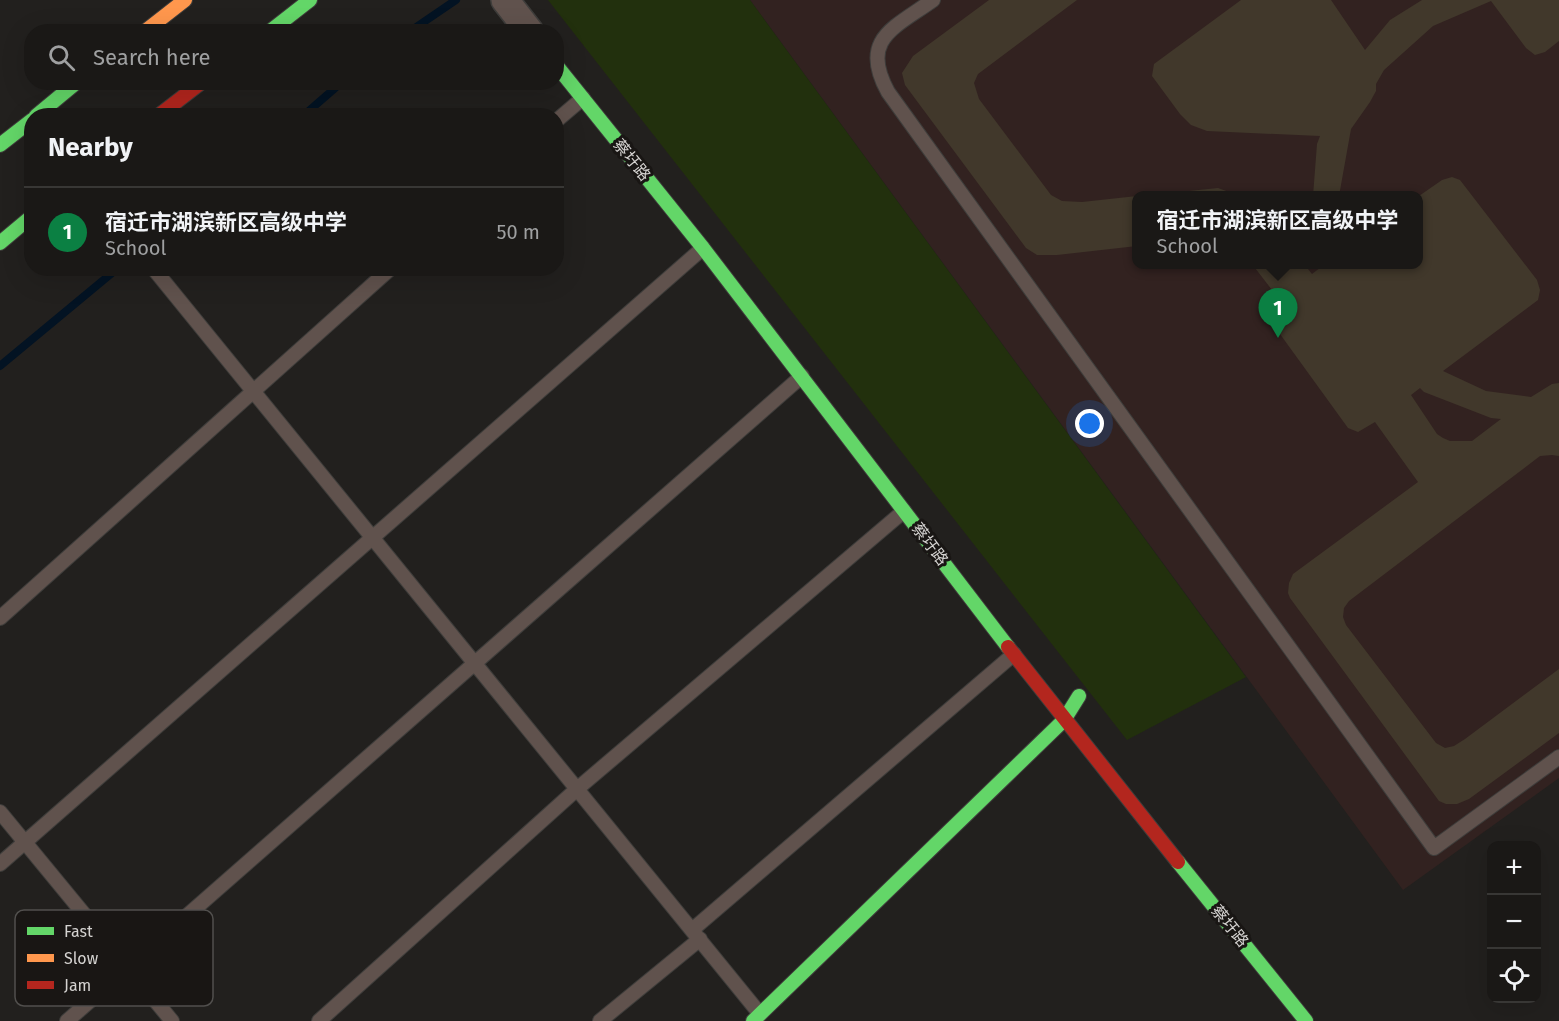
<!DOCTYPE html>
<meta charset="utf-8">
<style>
:root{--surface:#1a1816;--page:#272523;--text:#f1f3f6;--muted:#9fa0a1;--line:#383735;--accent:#0b8043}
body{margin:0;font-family:"Fira Sans","Noto Sans SC",sans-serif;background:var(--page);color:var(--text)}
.controls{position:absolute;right:18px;bottom:18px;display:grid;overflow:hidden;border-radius:12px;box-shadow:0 6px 24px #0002}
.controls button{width:54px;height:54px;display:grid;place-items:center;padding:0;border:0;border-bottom:2px solid var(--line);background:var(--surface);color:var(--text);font:30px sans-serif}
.you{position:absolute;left:1090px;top:424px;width:21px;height:21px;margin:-15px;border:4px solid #fff;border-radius:50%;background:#1a73e8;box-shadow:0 0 0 9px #1a73e833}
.badge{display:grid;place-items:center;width:39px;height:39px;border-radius:50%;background:var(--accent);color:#fff;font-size:20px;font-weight:700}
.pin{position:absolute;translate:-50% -50px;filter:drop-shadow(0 2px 3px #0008)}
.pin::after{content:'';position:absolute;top:32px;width:21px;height:18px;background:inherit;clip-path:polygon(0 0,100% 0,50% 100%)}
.popup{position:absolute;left:1132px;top:191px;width:291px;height:78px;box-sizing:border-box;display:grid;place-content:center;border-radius:12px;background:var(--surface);filter:drop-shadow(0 2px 4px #0005);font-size:20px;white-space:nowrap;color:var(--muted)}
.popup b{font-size:22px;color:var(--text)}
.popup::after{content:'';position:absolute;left:50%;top:100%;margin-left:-12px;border:12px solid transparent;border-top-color:var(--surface)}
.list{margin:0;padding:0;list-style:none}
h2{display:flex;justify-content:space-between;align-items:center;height:78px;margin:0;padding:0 24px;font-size:26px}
h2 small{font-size:20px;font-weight:400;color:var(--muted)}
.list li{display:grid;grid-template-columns:39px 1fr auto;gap:18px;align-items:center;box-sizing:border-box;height:90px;padding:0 24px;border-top:2px solid var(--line)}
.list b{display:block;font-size:22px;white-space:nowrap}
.list p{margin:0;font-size:20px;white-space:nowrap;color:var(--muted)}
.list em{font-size:20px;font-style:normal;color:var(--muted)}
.icon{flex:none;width:33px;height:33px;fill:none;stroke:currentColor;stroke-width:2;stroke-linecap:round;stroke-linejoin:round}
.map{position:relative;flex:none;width:1559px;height:1021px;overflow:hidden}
.search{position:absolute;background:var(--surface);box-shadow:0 6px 24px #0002;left:24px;top:24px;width:540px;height:66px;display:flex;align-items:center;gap:15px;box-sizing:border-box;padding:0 21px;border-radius:24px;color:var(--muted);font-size:22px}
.panel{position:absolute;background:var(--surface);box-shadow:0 6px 24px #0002;left:24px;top:108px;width:540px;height:168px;border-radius:24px}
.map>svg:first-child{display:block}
</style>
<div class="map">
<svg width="1559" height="1021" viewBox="0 0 1559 1021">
<rect width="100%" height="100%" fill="#22201e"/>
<path fill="#322220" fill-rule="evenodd" d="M750,0h809v778l-156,112zM1137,196h282v68h-282z"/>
<path fill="#22300d" d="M548,0h202l496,677 -119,63z"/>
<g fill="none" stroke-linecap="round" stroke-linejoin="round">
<path stroke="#031323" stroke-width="8" d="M409,32l47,-32
M303,116l39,-34
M0,366l118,-98"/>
</g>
<path fill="#41382b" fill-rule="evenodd" d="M989,0h88l-99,74 -4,9 5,16 72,96 11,6 20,1 55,-6v50l-80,9h-20l-11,-7 -121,-163 -3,-12 11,-17z
M1241,0h90l34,50 25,-30 32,-20h137v41l-14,11 -10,3 -9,-7 -35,-47 -58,25 -49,44 -8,14v7l-6,11 -19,27 -12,67h-26l4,-52 3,-8 -113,-5 -16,-6 -11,-11 -28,-38 2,-12z
M1452,177l8,3 77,100 3,10 -2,10 -95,71 43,20 45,6 21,-13 7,-1v73l-7,-1 -12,1 -191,145 -5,7 -1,9 3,8 90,118 9,5 9,-2 11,-7 94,-70v64l-90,66 -12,5h-11l-7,-3 -149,-203 -2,-5 1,-10 4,-9 125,-92 -43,-60 -17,10 -10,-4 -76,-105 -2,-13 9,-11 -27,-35h52l8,10 13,-10h94v-68l23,-16zM1420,388l4,4 67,26 10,1 -29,22h-22l-7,-3 -6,-4 -26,-39z
M1218,188l22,8h-80v-2z"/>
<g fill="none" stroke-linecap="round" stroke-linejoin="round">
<defs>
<path id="lane" d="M933,0c-39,28 -74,39 -45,92l546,756 125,-91
M556,121l27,-23
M153,268l607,746
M0,618l391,-350
M0,812l172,209
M0,864l703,-616
M692,930l322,-276
M67,1021l735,-645
M319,1021l258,-232 327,-278
M600,1021l100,-82"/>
<path id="street" d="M505,0l25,32"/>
<path id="fast" d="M269,32l41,-32
M556,65l147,183 305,399
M36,116l41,-34
M0,145l32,-25
M0,243l32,-27
M1178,862l128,159
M753,1021l311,-301 15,-24"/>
<path id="slow" d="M144,32l41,-32"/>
<path id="jam" d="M158,116l44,-34
M1008,647l170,215"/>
</defs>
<use href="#lane" stroke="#3e3d3b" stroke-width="16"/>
<use href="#street" stroke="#3e3d3b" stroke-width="30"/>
<use href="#fast" stroke="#3e3d3b" stroke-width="16"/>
<use href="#slow" stroke="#3e3d3b" stroke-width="16"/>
<use href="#jam" stroke="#3e3d3b" stroke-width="16"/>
<use href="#lane" stroke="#60524d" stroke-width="14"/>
<use href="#street" stroke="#60524d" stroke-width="27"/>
<use href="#fast" stroke="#63d668" stroke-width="14"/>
<use href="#slow" stroke="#ff974d" stroke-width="14"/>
<use href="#jam" stroke="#b3261e" stroke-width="14"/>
</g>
<g text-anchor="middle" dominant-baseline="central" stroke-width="6" stroke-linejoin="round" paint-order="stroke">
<g font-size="16" fill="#d5d3d1" stroke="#191614">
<text transform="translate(632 160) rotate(51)">蔡圩路</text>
<text transform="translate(930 544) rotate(53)">蔡圩路</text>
<text transform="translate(1230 926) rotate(51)">蔡圩路</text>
</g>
</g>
<rect x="15" y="910" width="198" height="96" rx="9" fill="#191614" stroke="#514f4d" stroke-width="1.5"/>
<rect x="27" y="927" width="27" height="8" fill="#63d668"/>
<rect x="27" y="954" width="27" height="8" fill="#ff974d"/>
<rect x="27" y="981" width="27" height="8" fill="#b3261e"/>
<g font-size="16" fill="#d5d3d1">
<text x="64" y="937">Fast</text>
<text x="64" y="964">Slow</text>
<text x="64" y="991">Jam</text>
</g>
</svg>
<div class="controls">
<button>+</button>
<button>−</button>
<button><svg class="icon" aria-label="locate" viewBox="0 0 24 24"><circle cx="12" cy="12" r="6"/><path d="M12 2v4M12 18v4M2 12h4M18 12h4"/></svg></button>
</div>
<div class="you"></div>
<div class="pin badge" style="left:1278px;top:338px">1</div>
<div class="popup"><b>宿迁市湖滨新区高级中学</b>School</div>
<div class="search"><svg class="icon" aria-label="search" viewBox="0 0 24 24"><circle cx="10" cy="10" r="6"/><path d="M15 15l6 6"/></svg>Search here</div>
<section class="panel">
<h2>Nearby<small></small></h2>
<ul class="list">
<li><span class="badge">1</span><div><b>宿迁市湖滨新区高级中学</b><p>School</p></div><em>50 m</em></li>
</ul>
</section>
</div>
